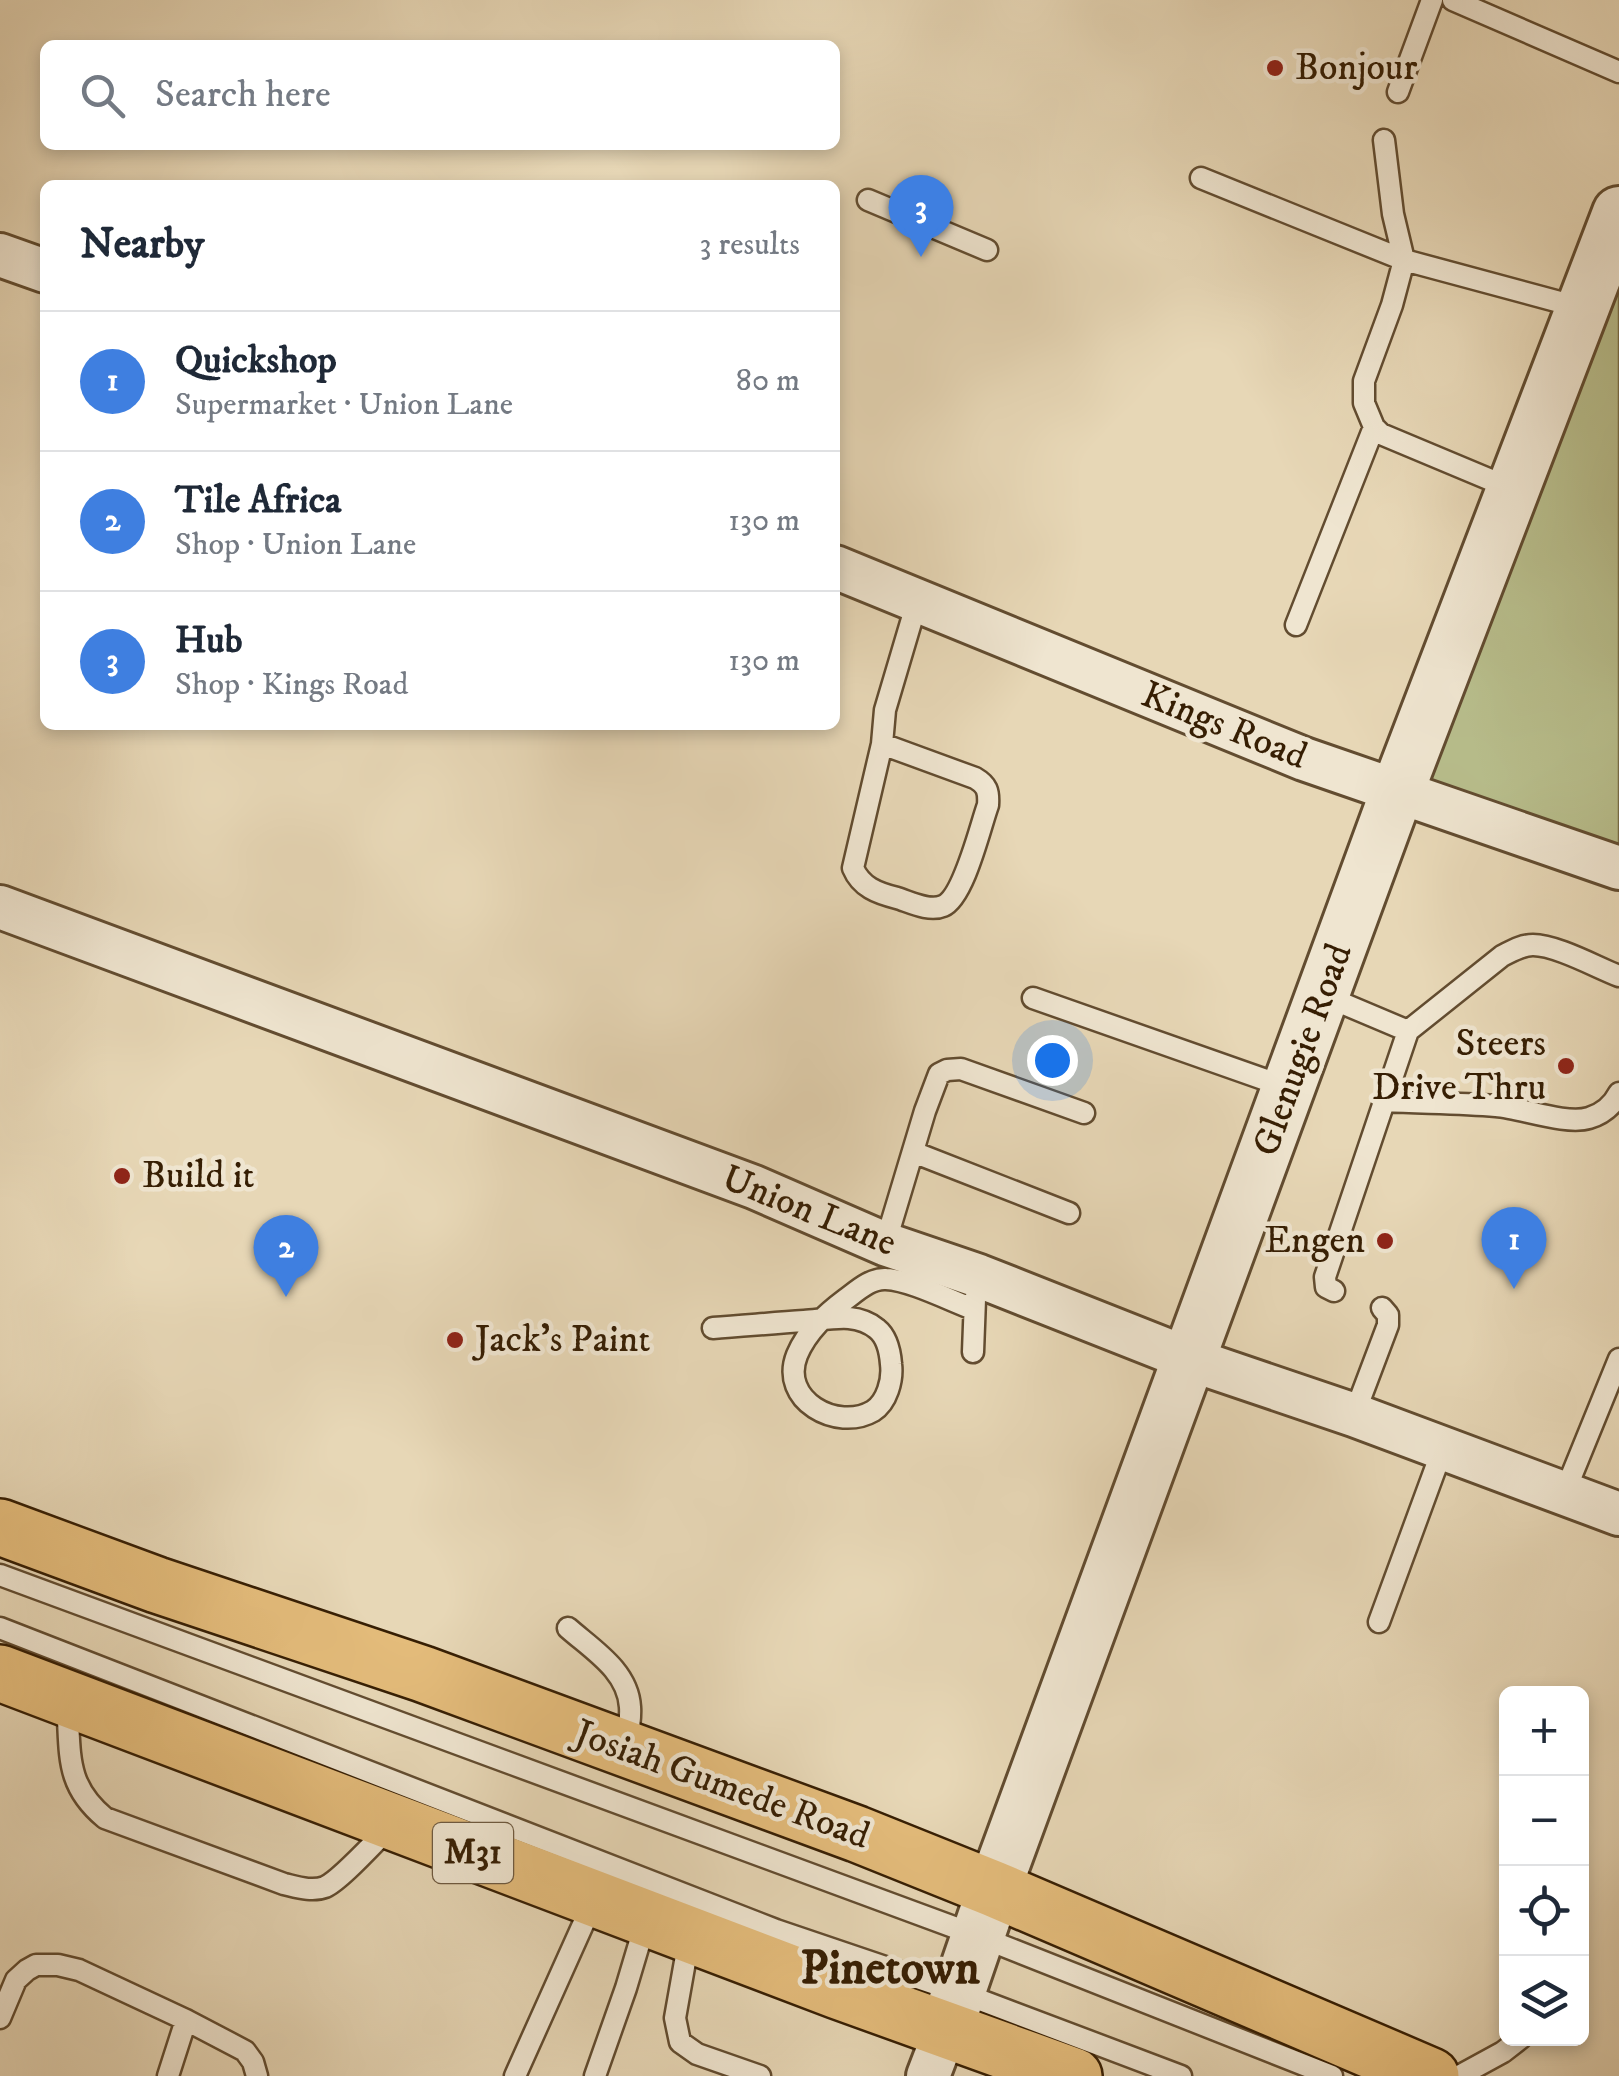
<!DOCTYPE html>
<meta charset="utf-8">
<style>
:root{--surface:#fff;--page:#f6f6f7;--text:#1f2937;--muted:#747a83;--line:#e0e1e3;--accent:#db2777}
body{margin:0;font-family:"IM FELL DW Pica",serif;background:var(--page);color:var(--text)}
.controls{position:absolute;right:30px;bottom:30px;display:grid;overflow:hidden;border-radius:15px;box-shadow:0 5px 15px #0003}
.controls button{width:90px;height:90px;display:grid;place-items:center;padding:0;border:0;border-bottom:2px solid var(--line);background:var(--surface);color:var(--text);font:50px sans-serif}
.you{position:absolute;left:1052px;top:1060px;width:35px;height:35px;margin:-25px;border:8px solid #fff;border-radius:50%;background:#1a73e8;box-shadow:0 0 0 15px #1a73e833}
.badge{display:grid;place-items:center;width:65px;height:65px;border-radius:50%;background:var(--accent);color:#fff;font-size:32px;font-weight:700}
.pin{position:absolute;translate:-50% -82px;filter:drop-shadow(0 2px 5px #0008)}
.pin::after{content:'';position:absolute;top:52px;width:35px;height:30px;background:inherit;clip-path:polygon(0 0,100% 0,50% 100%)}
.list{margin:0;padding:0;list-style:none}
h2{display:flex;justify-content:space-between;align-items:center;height:130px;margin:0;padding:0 40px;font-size:42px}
h2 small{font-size:32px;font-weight:400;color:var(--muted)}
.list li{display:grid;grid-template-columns:65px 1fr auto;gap:30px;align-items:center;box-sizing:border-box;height:140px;padding:0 40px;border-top:2px solid var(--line)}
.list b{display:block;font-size:38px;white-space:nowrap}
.list p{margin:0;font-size:32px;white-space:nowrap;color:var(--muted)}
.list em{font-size:32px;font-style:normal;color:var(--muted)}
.icon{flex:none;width:55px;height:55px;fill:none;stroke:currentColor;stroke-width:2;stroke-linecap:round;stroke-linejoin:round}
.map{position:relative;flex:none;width:1619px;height:2076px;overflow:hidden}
.search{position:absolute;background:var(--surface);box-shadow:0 5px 15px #0003;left:40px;top:40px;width:800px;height:110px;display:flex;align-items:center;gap:25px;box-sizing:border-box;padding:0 35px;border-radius:15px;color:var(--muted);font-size:38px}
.panel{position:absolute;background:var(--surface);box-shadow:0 5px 15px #0003;left:40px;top:180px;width:800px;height:550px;border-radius:15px}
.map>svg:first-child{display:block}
</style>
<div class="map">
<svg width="1619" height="2076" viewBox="0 0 1619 2076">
<rect width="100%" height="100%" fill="#e7d7b6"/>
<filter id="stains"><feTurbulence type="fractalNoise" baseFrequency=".002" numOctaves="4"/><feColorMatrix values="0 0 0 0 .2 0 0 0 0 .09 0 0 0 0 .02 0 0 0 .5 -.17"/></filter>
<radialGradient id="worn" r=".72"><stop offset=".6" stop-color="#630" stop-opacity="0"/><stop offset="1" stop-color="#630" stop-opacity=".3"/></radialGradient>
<path fill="#b8be8c" stroke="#776e48" stroke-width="2.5" d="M1619,208v658l-222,-75z"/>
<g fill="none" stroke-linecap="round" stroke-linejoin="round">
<defs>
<path id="service" d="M1453,0l166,72
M1398,92l34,-92
M1384,140l9,74 11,46 -12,45 -28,76v22l10,24 7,7 129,54
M1201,178l203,82 178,48
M868,200l119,50
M1296,625l78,-198
M882,744l93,34c12,7 14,13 13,27 -8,22 -24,92 -45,101 -14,6 -33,-4 -46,-8 -20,-5 -36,-11 -44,-30l29,-124 3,-34 32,-108
M1325,996l83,35 -83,246 1,10 8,4
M1033,998l253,89
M1408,1031l94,-75c10,-5 19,-11 31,-11 23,0 63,22 86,31
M1385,1101c37,2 74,2 111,5 25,2 70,19 93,12 13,-4 24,-13 30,-25
M913,1152l156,61
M885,1244l40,-133 14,-37 8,-4 14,-1 123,44
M713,1328c30,-2 60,-5 91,-7 14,-1 31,-4 45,-3 10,1 21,5 28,11 10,8 13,22 14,35 2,16 -4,38 -18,47 -36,21 -94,-11 -76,-56 10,-24 29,-41 49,-56 12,-9 25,-21 40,-20 24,1 63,21 87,30
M973,1352l2,-53
M1354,1415l34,-90v-10l-6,-7
M1564,1494l55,-135
M0,1575l978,361 354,140
M1379,1622l64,-174
M0,1628l776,302 183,62 222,84
M568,1628c25,22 60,43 62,79 1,13 -2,27 -4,39
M67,1704c4,49 -3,80 38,114l179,66c13,3 28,8 41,3 16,-7 53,-49 68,-63
M689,1939l-14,79 5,24 17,12 63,22
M0,2018l16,-38 11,-10 9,-5h22l21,5 107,50 59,31 8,11 4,14
M168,2076l18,-56
M515,2076l79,-176
M595,2076l31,-88 20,-67
M1459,2076l44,-24 18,-14"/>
<path id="minor" d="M0,255l45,16
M835,567l469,192 315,109
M0,907l754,280 131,57 94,32 210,83 165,56 265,99
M928,2076l18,-47"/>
<path id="tertiary" d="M946,2029l48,-140 403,-1097 222,-579"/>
<path id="primary" d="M0,1527l157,58 266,89 434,160 137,55 437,187
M0,1673l838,318 236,85"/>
</defs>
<use href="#service" stroke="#624c30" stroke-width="25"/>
<use href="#minor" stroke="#624c30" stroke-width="48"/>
<use href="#tertiary" stroke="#624c30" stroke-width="58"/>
<use href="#primary" stroke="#361e03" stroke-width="60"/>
<use href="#service" stroke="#efe5d0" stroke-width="20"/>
<use href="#minor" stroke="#efe5d0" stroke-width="42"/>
<use href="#tertiary" stroke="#efe5d0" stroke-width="52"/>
<use href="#primary" stroke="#e4bc7b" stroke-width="55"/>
</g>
<g fill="#8f2418" stroke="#efe5d0" stroke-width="4">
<circle cx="1275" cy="68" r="10"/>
<circle cx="1566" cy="1066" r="10"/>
<circle cx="122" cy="1176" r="10"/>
<circle cx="1385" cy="1241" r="10"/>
<circle cx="455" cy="1340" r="10"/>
</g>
<g text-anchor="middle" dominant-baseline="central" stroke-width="9" stroke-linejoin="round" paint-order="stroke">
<rect fill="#efe5d0" stroke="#6e5a40" stroke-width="2.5" x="433" y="1823" width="80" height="60" rx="8"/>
<g font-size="35" font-weight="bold" fill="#361e03">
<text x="473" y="1853">M31</text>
</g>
<g font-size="38" fill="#361e03" stroke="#efe5d0" text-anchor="start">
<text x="1295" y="68">Bonjour</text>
<text x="1546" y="1044" text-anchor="end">Steers<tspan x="1546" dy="44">Drive Thru</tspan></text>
<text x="142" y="1176">Build it</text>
<text x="1365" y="1241" text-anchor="end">Engen</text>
<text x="475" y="1340">Jack's Paint</text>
</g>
<g font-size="38" fill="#361e03" stroke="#efe5d0">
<text transform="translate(1224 726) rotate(22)">Kings Road</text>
<text transform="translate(1303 1050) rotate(-70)">Glenugie Road</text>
<text transform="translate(809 1211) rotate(22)">Union Lane</text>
<text transform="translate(722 1785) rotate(20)">Josiah Gumede Road</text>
</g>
<g font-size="48" font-weight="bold" fill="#361e03" stroke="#efe5d0">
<text x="890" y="1969">Pinetown</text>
</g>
</g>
<rect width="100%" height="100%" filter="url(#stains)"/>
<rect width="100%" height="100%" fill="url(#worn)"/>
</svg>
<div class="controls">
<button>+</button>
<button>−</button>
<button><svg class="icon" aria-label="locate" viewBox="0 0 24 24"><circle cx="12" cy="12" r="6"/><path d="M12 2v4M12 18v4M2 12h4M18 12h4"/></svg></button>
<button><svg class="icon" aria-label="layers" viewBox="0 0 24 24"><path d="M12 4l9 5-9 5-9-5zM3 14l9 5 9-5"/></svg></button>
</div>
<div class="you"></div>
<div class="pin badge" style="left:1514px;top:1289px;background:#3f7fe0">1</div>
<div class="pin badge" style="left:286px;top:1297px;background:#3f7fe0">2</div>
<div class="pin badge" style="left:921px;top:257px;background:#3f7fe0">3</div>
<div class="search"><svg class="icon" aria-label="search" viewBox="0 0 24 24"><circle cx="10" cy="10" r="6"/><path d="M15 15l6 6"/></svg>Search here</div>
<section class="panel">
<h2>Nearby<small>3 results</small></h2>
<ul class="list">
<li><span class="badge" style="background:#3f7fe0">1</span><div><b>Quickshop</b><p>Supermarket · Union Lane</p></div><em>80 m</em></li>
<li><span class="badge" style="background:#3f7fe0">2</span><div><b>Tile Africa</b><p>Shop · Union Lane</p></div><em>130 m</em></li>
<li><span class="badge" style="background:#3f7fe0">3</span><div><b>Hub</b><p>Shop · Kings Road</p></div><em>130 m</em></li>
</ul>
</section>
</div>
